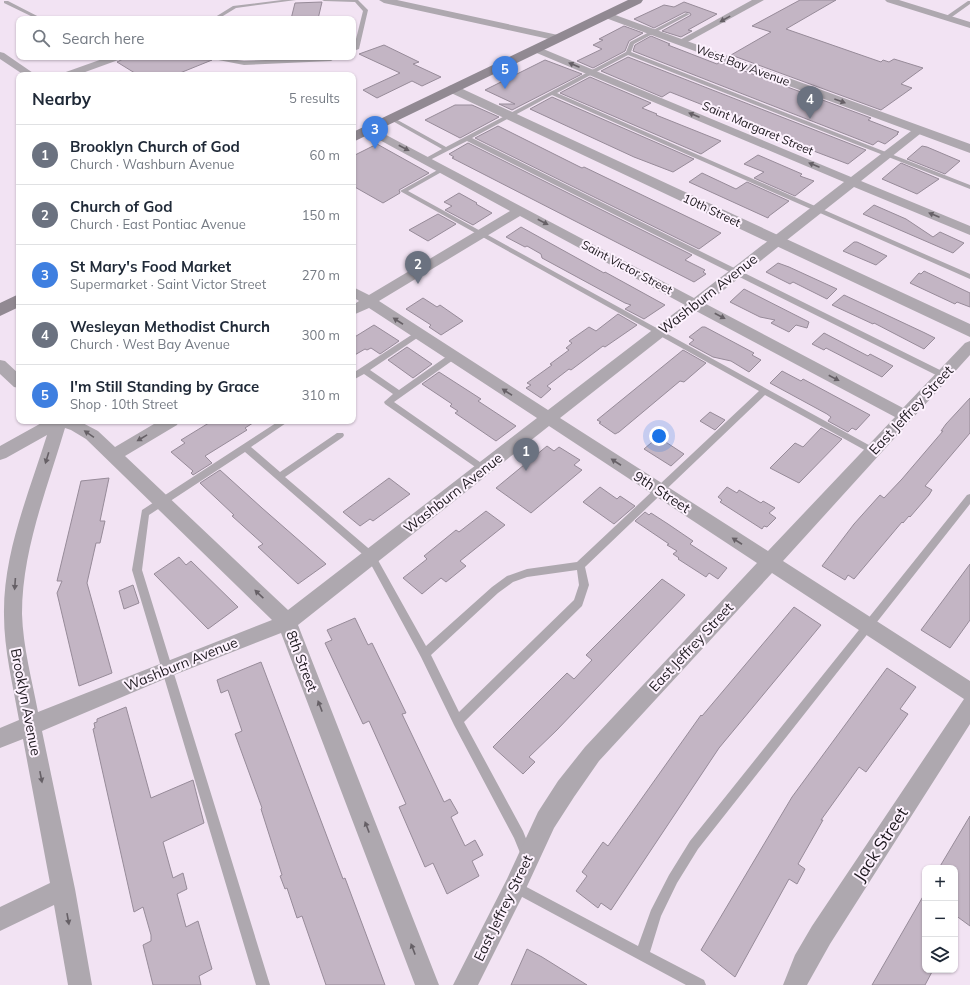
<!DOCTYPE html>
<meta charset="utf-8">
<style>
:root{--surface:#fff;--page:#f2f2f3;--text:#1f2937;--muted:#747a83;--line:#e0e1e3;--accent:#d93025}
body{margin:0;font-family:Mulish,sans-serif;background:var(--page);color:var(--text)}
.controls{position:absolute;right:12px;bottom:12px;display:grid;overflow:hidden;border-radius:8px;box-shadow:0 1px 3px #0004}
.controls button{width:36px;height:36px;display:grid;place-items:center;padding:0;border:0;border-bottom:1px solid var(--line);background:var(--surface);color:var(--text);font:20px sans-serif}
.you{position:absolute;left:659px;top:436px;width:14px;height:14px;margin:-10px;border:3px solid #fff;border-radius:50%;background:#1a73e8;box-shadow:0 0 0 6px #1a73e833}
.badge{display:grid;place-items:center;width:26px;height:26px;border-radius:50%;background:var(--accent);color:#fff;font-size:13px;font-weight:700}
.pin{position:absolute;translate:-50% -33px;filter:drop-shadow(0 1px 2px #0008)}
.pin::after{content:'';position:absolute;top:21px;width:14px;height:12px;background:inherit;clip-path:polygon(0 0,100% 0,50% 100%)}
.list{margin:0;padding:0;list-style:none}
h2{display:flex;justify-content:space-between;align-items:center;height:52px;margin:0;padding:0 16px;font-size:17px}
h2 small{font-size:13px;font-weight:400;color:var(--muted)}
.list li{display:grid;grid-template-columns:26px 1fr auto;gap:12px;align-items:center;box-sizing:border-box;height:60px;padding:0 16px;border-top:1px solid var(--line)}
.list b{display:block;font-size:15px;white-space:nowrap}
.list p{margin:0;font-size:13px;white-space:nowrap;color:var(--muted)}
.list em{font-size:13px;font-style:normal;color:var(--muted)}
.icon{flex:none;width:22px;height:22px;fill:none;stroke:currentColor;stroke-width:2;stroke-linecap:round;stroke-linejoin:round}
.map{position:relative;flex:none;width:970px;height:985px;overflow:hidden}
.search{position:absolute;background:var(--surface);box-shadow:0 1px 3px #0004;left:16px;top:16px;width:340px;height:44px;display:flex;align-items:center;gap:10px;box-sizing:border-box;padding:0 14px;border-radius:8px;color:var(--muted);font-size:15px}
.panel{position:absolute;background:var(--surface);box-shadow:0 1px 3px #0004;left:16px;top:72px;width:340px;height:352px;border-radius:8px}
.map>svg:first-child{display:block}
</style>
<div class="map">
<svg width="970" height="985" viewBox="0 0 970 985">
<rect width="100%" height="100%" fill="#f2e3f3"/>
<path fill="#c3b5c4" stroke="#978b99" d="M800,0h36l-50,29 95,33 2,-2 6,2 5,-3 29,9 -22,16 11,4 -31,22 -150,-55 40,-23 -19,-6z
M322,2l-4,17h-27l4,-16z
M684,2l33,12 -29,16 4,1 -11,6 -19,-6 29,-16 -1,-2 -5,-1 -31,16 -20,-9 30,-14 10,2z
M624,26l19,7 -14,8 -4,10 -32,17 -16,-7 25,-12 -9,-4 10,-5 -4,-1z
M651,36l19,8 -2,1 49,19 3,-2 151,56 -3,2 31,12 -2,1 1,1 -13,10 -7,-3 -5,4 -240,-94 2,-6z
M384,45l35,17 -6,2 28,13 -19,9 -10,-5 -35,17 -14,-8 37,-17 -41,-19z
M628,57l238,93 -18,14 -66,-25 2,-1 -7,-3 1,-1 -63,-26 -2,1 -43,-17 -8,5 -61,-26z
M157,58l9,1 46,1 -37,15h-37l-21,-13 6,-3z
M545,60l37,14 -70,36 -13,-6h16l-30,-14z
M590,77l61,26 -9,5 15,6 -1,1 65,26 -20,13 -141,-61z
M552,97l142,62 -21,13 -39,-15 -104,-48z
M455,105h17l27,12 -39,21 -35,-18z
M498,126l84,42 2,-1 137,66 -22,16 -224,-111z
M468,143l224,112 -7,5 20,10 -2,2 3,2 -12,8 -242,-124 2,-1 -5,-3z
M377,144l52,29 -30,17 1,3 -17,10 -30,-17v-30z
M922,146l5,1 33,14 -15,13 -38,-15z
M758,155l44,19 -2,2 14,5 -19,15 -41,-18 10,-6 -20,-8z
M901,163l38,16 -22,15 -35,-15z
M702,173l34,16 11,-7 42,19 -20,15 -1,2 -79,-36z
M459,193l18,10 -1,1 16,9 -19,12 -28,-15 7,-4 -8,-4z
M874,205l32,14 27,18 7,-5 24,11 -11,10 -90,-39z
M438,214l18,10 -28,17 -19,-11z
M521,227l83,46 1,-1 60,33 -21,14 -19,-10 6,-4 -6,-2 -83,-45 -1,-4 -14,-8 -2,1 -19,-10z
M854,242h3l30,14 -11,9 -33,-14z
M778,263l11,4 48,22 -10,10 -34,-17 -3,2 -24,-12z
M924,271l46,22v14l-13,-5 -2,2 -45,-21 9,-10 2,1z
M744,289l65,33 -2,6 -11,-3 -7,7 -18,-9 4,-3 -15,-3 -30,-15z
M844,295l81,38 10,5 -11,11 -50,-26 -1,1 -41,-19z
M423,298l14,9 3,-2 23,16 -22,14 -12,-8 2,-2 -25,-16z
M618,314l19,11 -32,22 -2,-1 -32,24 -2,-1 -22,17 4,3 -10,9 -15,-10 5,-3 -4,-2 25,-18 -2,-1 19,-14 -3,-2 6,-5 -3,-2 20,-14 7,4z
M374,325l25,16 -19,13 -9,-6 -4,2 -2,-1 -12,7v-18z
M702,327h3l49,26 -2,2 9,5 -12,12 -18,-11 -18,-4 -24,-13 5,-4 -5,-3z
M824,333l44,23 2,-2 23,12 -11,11 -56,-29 -2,2 -12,-6z
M407,347l25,17 -19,14 -25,-18z
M683,350l23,13 -22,19 -4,-1 -61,51 -4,2 -16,-11 2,-1 -4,-2z
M782,371l19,10 2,-2 67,36 -14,15 -4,-2 -4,4 -20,-11 3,-4 -4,-3 -57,-31z
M439,372l42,27 -3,2 38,25 -20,15 -41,-28 3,-2 -8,-5 2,-2 -30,-20z
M970,398v35l-45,53 7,4 -3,5 -19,22 -1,-1 -6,7 -1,-1 -48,57 -6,-4 -3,5 -23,-14 32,-42 26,-29 4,3 18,-19 41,-48h-2l5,-7z
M710,412l15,8 -10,10 -15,-9z
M212,421h44l-11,7 2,2 -42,26 7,7 -19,12 -2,-2 2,-2 -22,-19 14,-9 -4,-3z
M821,428l21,11 -43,44 -29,-15 25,-25 8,4z
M658,437l26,17 -13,12 -27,-17z
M547,446l7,5 5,-4 21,13 -6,5 8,5 -51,43 -35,-25z
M220,470l42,38 64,56 -28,20 -40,-37 5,-3 -31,-28 2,-1 -34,-32z
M109,478l-9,43h5l-5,22h-4l-9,40 25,90 -33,13 -22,-93 5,-12h-5l24,-100z
M389,478l21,16 -37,27 -3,-2 -10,7 -17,-14z
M600,487l17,12 3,-3 15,10 -21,18 -31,-22z
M727,487l10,6 2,-3 22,13 2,-2 12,7 -6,5 7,5 -9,9 -3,-1 -2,3 -42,-27 2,-2 -4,-3z
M486,511l19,14 -45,36 6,5 -20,16 -5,-4 -19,16 -19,-16 24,-19 -3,-3 32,-26 3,2z
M645,512l4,3 2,-2 17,11 25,17 -3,3 37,24 -9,11 -9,-6 -3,4 -28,-18 1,-1 -6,-4 4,-3 -10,-6 2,-1 -34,-23z
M179,557l7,8 5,-4 47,46 -30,22 -54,-55z
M970,564v56l-20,28 -29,-18z
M662,579l23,16 -128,135 -28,27 6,5 -12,12 -30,-27 74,-74 7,6 18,-19 -6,-5z
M133,585l6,18 -15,6 -5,-18z
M794,607l27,18 -102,123 -108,162 -10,-7 -3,5 -22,-17 11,-15 -5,-4 21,-30 5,4 93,-131 1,1z
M355,618l13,27 4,-2 34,70 -4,1 42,88 6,-3 8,14 -7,4 14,29 10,-6 8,15 -11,6 7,15 -32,18 -14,-31 -8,4 -26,-60 7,-3 -24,-54 -13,-29 -6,3 -38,-81 7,-3 -5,-10z
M261,662l82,217 2,-1 40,107h-59l-24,-69 -5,2 -10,-30 -2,1 -5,-13 2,-1 -21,-66 1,-1 -27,-74 7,-3 -14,-41 -7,3 -4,-13z
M887,668l29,19 -16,22 8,5 -42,58 -7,-5 -38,53h2l-25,44 7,5 -8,15 -8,-5 -54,98 -34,-27 91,-153z
M126,707l25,91 42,-18 3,12 8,31 -41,19 10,36 10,-5 4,16 -10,5 9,33 12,-6 14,48 -13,7 2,9h-48l-10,-40 8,-4v-6l-8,-28 -9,5 -41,-183 2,-1 -1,-5 3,-1v-3z
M970,816v110l-15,-11v-47h-16z
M925,893v77h8l-8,15h-53z
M527,949l15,8 45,28h-76z"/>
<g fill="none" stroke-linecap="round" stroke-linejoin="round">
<path fill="#aea8af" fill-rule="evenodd" d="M282,0h14l-60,8 -18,11h-6l21,-13z
M322,0h36l10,10 -9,39 -6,2 10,-40 -8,-9 -31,-1z
M4,1h4l35,18h-6l-33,-16z
M968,1h2v3l-21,15h-4v-2z
M686,13l4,1 -56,30 -3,8 339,133v4l-342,-134 -71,38 413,181v5l-418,-184 -80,43 474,235 1,2 -1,2h-6l-473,-236 -39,20h-4v-2l18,-10 -53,-30 5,-1 52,29 180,-95 4,-10z
M203,57h13l28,4 93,-4 -6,4 -87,4z
M443,167l2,1v2l-37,21 468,258 1,2 -4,3 -3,-1 -105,-58 -180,172 4,18 -7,21 -118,116 59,109 10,25 -2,4 -4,2 -4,-2 -9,-22 -60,-113 -33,-68 -53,-98 -123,-107 -96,63 -7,55 128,415h-14l-124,-415 10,-60 137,-89h10l-38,26 29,25 57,-39h6l1,2 -1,2 -58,40 89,76 52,93 66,-59 15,-11 20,-7 50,-7 182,-171 -359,-200zM577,570l2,15 -5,15 -115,112 -28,-57 67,-62 15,-11 14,-5z
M416,332h3l4,2 -53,36 29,20 51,-36h6l1,2 -1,2 -62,44 93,65 1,2 -1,2h-6l-96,-67 -1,-2 9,-8 -29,-20 -11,6v-7z
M970,494v10l-272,345 -21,34 -16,33 -11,36 54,28 2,5h-20l-175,-94 -2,-4 2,-4 4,-2 4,2 119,63 13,-36 18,-35 21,-34 277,-346z"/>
<path fill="#aea8af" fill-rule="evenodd" d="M379,0h18l161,35 5,3 -5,3 -174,-38z
M752,0h12l-80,44h-6l-2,-2z
M885,0h14l71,22v6l-83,-26z
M536,46l315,131 64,-49h8l2,2 -64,51 109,45v9l-116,-48 -148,117 197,104 62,-65 5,-2v14l-187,206 187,120v43l-140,220 -23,41h-24l12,-30 17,-29 152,-227 -192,-126 -173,188 -25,36 -20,31 -31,67 -45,90h-25l54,-106 31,-67 20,-31 27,-34 172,-184 -208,-137 -251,199 141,360h-24l-134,-352 -107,42 -132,56 33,158 17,96h-24l-14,-80 -54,26v-24l50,-24 -27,-144 -23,9v-20l19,-8c-6,-35 -15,-70 -15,-105 -1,-62 25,-122 43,-180l-41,23 -6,2v-14l45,-25h34l19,10 17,16 44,-26h20l-2,4 -52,31 163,154 249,-192 -168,-110 -16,7v-10l6,-4 -6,-4v-10l16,8 141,-84 -145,-79 -2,-2 2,-2h8l321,170 150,-116 -312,-131 -1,-2 1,-2zM520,216l165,89 -137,105 -169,-109zM696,311l199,106 -127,134 -208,-133zM65,428l6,2 15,9 186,181 -234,92c-6,-32 -15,-65 -16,-98 0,-64 25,-125 43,-186z
M0,52l4,1 32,22h-12l-24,-16z
M108,57h14l-1,2 -44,16h-15l1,-2z
M0,360l5,1 14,13v14l-5,-1 -14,-13z"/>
<path fill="#aea8af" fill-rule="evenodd" d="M607,12l363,132v9l-367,-136 -2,-2 2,-2z
M454,85l516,239v13l-521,-245 -2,-3 2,-3z"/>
<path fill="#918992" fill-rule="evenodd" d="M628,0h15l-2,3 -288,139v-10z
M19,294v13l-19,9v-13z"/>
</g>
<defs><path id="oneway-solid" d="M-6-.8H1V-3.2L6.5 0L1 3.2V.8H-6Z"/></defs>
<g fill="#666066">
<use href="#oneway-solid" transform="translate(725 19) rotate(151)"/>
<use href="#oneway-solid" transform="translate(574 65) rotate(-157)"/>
<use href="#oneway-solid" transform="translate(840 101) rotate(20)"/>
<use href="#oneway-solid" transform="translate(694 115) rotate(-157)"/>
<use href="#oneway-solid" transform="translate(404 148) rotate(28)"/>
<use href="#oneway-solid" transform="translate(814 165) rotate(-157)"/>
<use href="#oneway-solid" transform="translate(934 215) rotate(-157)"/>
<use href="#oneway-solid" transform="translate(543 222) rotate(28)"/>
<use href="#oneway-solid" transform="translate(720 316) rotate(28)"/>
<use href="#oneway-solid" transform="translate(398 321) rotate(-147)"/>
<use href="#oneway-solid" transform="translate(834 378) rotate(28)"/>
<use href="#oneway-solid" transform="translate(507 392) rotate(-147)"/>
<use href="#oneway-solid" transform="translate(89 434) rotate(-146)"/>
<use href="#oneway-solid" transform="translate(142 438) rotate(149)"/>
<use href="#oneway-solid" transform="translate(47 458) rotate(107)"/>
<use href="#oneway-solid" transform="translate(616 462) rotate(-147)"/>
<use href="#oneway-solid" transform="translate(737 541) rotate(-147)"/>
<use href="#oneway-solid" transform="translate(15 584) rotate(94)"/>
<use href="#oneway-solid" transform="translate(259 594) rotate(-137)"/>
<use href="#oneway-solid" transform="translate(320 706) rotate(-111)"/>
<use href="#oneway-solid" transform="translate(41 777) rotate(79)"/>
<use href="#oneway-solid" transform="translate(367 827) rotate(-111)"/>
<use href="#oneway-solid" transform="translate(68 919) rotate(80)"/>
<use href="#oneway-solid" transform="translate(413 949) rotate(-111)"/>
</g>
<g text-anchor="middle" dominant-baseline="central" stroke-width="4" stroke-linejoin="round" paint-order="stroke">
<g font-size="12" fill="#1d181e" stroke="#fdf2fe">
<text transform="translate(743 65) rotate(20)">West Bay Avenue</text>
<text transform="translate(758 128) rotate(23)">Saint Margaret Street</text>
<text transform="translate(712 210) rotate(25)">10th Street</text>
<text transform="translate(627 267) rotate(28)">Saint Victor Street</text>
</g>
<g font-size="14" fill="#1d181e" stroke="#fdf2fe">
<text transform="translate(708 294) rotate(-38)">Washburn Avenue</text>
<text transform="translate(911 410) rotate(-47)">East Jeffrey Street</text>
<text transform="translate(662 492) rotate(33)">9th Street</text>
<text transform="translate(453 493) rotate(-38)">Washburn Avenue</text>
<text transform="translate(691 647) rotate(-47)">East Jeffrey Street</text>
<text transform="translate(302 661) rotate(69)">8th Street</text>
<text transform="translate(181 664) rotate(-22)">Washburn Avenue</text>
<text transform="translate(26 702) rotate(79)">Brooklyn Avenue</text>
<text transform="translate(503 908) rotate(-64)">East Jeffrey Street</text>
</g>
<g font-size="17" fill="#1d181e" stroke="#fdf2fe">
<text transform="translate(880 844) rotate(-57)">Jack Street</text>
</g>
</g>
</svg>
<div class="controls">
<button>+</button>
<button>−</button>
<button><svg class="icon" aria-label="layers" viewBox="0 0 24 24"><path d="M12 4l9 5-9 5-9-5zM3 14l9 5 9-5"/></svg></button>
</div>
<div class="you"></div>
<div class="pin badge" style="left:526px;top:471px;background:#6b7280">1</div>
<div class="pin badge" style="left:418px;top:284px;background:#6b7280">2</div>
<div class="pin badge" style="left:375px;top:149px;background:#3f7fe0">3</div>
<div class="pin badge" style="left:810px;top:119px;background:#6b7280">4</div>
<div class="pin badge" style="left:505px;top:89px;background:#3f7fe0">5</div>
<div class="search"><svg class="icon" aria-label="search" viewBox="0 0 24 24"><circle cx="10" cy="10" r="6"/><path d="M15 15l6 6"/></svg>Search here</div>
<section class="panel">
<h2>Nearby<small>5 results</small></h2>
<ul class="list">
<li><span class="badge" style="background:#6b7280">1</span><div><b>Brooklyn Church of God</b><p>Church · Washburn Avenue</p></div><em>60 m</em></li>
<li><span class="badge" style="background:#6b7280">2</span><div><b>Church of God</b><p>Church · East Pontiac Avenue</p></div><em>150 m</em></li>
<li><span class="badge" style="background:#3f7fe0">3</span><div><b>St Mary's Food Market</b><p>Supermarket · Saint Victor Street</p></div><em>270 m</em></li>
<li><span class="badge" style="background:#6b7280">4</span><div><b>Wesleyan Methodist Church</b><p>Church · West Bay Avenue</p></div><em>300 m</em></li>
<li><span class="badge" style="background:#3f7fe0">5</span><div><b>I'm Still Standing by Grace</b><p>Shop · 10th Street</p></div><em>310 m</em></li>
</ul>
</section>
</div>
